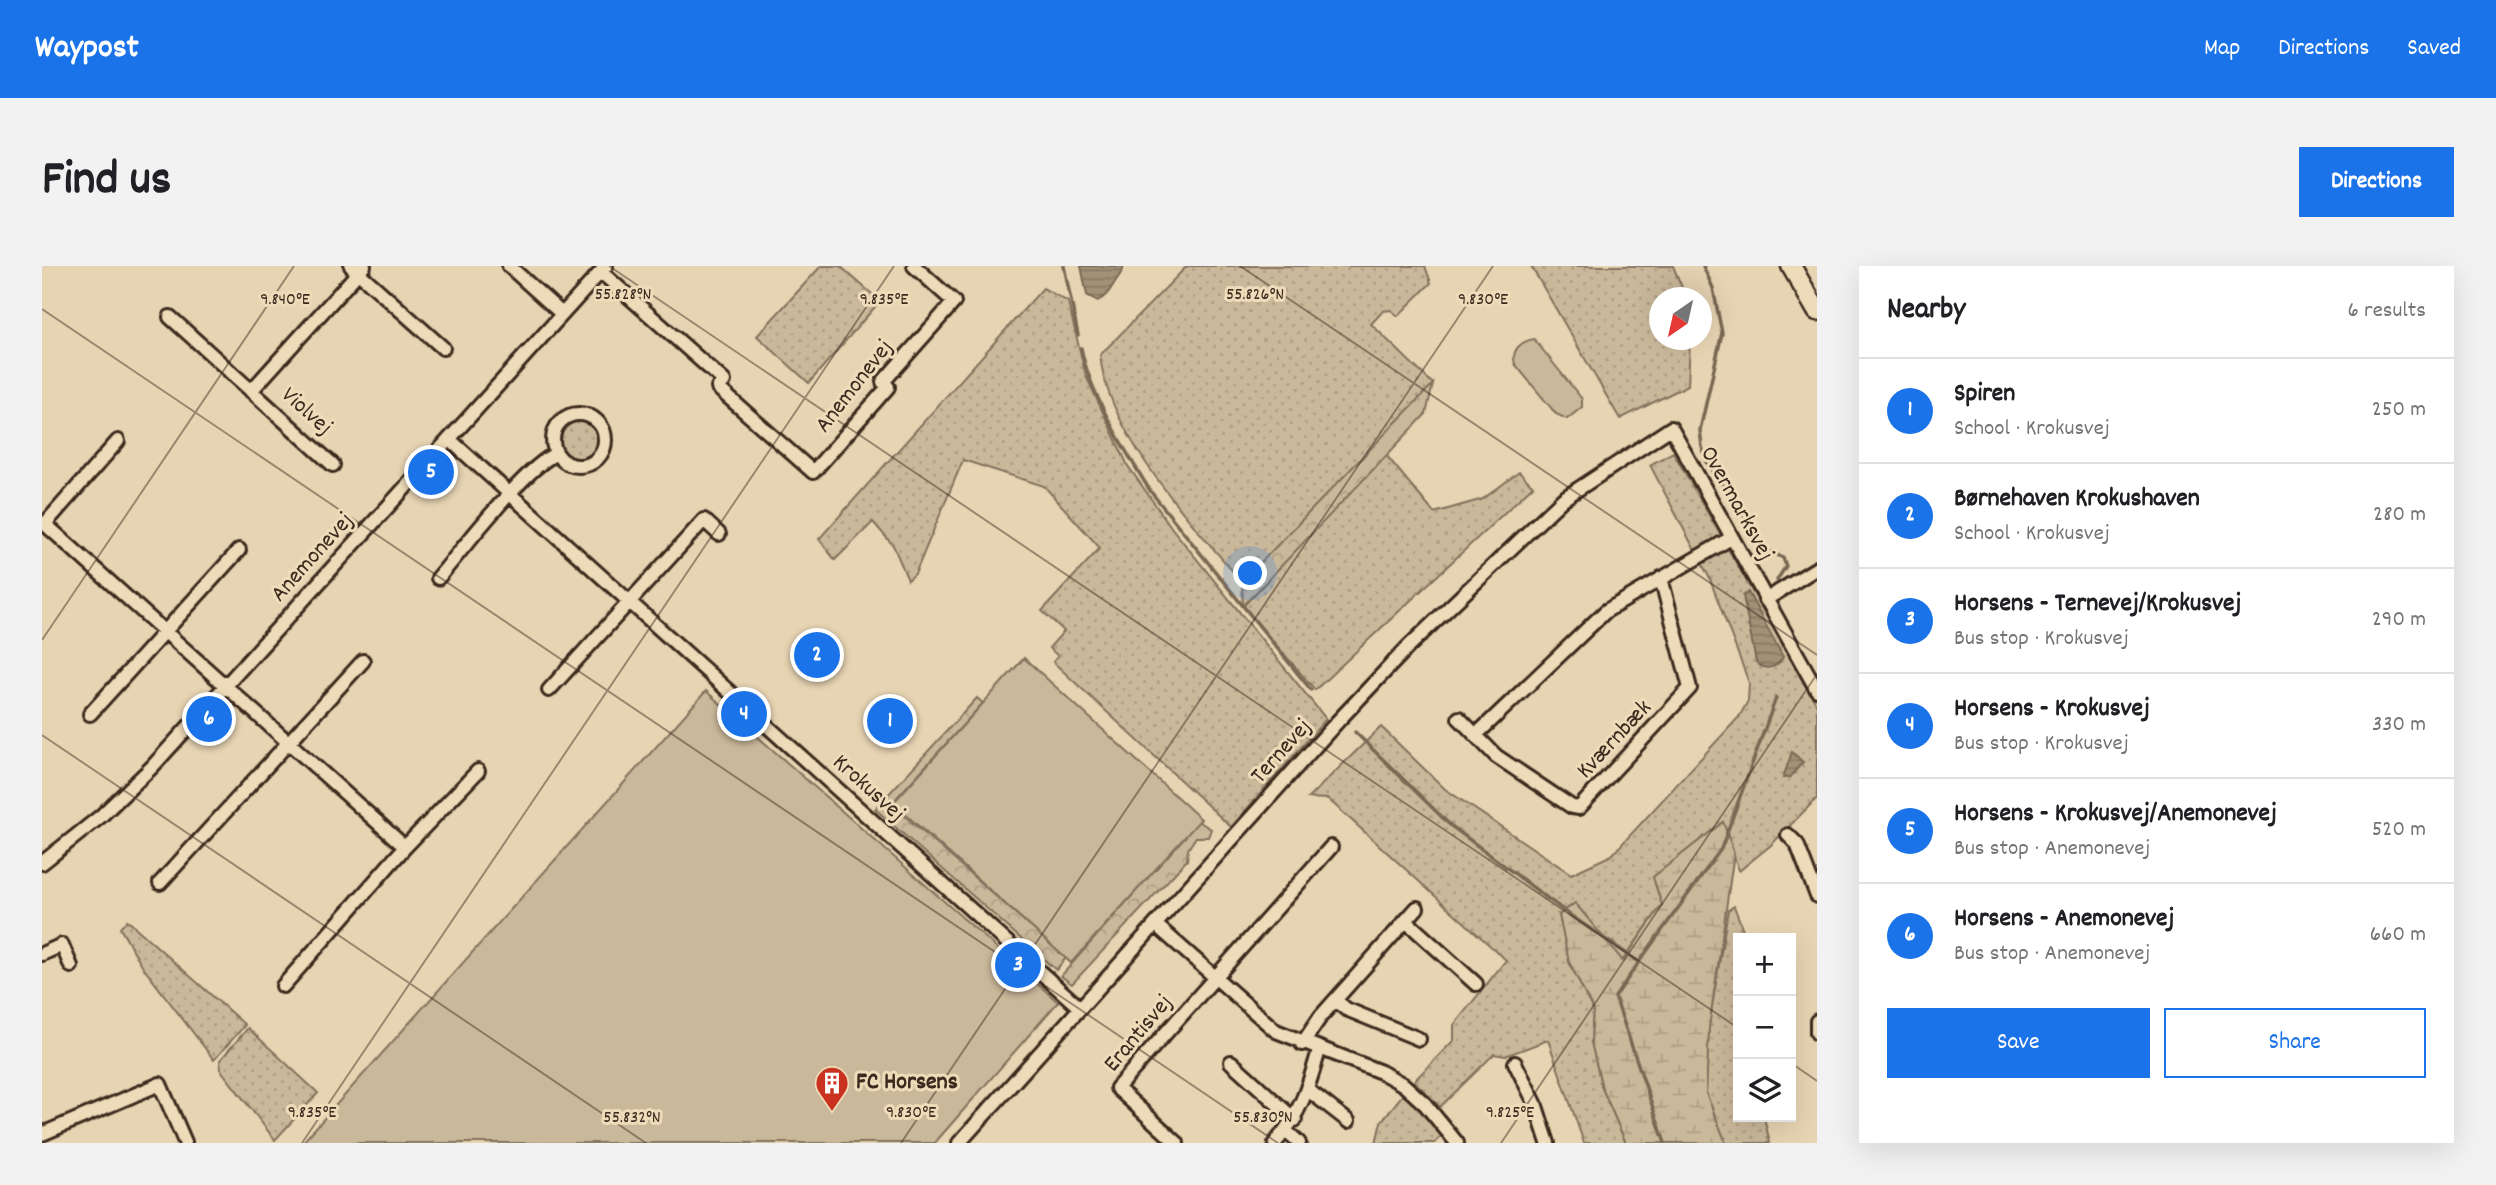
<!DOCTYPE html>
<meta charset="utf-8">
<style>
:root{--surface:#fff;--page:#f2f2f2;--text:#202124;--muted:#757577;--line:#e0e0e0;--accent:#1a73e8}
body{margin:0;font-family:Dekko,sans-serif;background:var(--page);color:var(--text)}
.controls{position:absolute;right:21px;bottom:21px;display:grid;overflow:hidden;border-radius:0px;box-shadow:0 7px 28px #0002}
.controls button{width:63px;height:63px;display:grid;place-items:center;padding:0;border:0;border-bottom:2px solid var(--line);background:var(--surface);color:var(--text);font:35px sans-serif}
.compass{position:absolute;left:1607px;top:21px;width:63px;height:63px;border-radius:50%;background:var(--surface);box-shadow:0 7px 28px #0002;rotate:214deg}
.you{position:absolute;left:1209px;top:308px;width:24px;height:24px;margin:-18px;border:5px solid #fff;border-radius:50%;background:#1a73e8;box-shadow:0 0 0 10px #1a73e833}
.badge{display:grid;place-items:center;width:46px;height:46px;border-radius:50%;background:var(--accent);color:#fff;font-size:23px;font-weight:700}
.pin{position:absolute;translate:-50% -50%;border:4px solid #fff;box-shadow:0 2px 7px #0006}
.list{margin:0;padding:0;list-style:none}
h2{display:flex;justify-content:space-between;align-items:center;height:91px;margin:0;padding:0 28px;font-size:30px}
h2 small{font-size:23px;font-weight:400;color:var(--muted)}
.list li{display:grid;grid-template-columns:46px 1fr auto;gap:21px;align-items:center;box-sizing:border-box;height:105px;padding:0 28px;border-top:2px solid var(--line)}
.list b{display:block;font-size:26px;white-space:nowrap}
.list p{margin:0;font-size:23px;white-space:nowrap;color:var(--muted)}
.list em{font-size:23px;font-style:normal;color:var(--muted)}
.actions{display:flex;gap:14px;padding:21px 28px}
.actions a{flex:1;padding:16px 0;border:2px solid var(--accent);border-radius:0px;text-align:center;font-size:24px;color:var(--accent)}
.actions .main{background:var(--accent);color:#fff}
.icon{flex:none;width:38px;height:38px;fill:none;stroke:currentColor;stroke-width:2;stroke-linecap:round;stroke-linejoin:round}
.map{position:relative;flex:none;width:1775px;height:877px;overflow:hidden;border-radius:0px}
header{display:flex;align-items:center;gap:42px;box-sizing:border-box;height:98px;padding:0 35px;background:var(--accent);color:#fff}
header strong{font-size:33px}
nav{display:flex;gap:38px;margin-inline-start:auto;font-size:24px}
.intro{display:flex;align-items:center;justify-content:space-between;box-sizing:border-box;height:168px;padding:0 42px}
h1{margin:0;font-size:49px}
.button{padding:18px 32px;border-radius:0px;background:var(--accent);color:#fff;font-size:24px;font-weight:700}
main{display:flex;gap:42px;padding:0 42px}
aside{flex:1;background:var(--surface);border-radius:0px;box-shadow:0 7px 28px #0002}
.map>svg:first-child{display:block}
</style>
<header>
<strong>Waypost</strong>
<nav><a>Map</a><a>Directions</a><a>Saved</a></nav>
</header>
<div class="intro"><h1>Find us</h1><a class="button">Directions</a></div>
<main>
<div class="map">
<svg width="1775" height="877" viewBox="0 0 1775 877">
<defs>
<pattern id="grass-dots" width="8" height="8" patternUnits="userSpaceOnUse" patternTransform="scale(1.75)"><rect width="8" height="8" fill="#cab89a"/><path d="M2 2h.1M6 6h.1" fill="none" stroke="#ae9e84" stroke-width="1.8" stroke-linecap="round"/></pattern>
<pattern id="forest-crowns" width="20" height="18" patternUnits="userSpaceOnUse" patternTransform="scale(1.75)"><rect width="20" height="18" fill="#cab89a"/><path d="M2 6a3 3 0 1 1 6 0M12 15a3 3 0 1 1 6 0" fill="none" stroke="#ae9e84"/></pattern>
<pattern id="wetland-marsh" width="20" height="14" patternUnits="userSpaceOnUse" patternTransform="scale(1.75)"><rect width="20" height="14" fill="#cab89a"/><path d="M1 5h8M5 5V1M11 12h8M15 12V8" fill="none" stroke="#ae9e84"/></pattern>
<pattern id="water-rules" width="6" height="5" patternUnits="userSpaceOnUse" patternTransform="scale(1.75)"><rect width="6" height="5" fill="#a39177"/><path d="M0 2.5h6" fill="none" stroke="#867761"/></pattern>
</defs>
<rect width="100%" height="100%" fill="#e7d4b3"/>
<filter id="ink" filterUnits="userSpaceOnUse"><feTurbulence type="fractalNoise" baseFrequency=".0143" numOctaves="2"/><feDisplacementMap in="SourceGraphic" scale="14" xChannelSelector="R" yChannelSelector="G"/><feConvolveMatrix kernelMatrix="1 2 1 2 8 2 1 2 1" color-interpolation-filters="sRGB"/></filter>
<g filter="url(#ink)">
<path fill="url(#grass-dots)" stroke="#82715c" stroke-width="2" d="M779,0h19l40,35 -71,82 -52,-47z
M1145,0h238l6,17 -33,33 -7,-6 -8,1 -12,13 62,60 -191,198c-50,-59 -134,-147 -142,-227z
M1489,0h142l13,31 -26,1v42h30l-2,45 -68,34z
M1001,22l25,14 18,74 42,90 46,65 152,188 -95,108 -178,-165 5,-6 -9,-8 15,-17 -22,-20 58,-63 -56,-62 -81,-26 -48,114 -7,6 -15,-35 -20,-23 -38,38 -16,-21z
M515 175a22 22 0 1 1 44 0a22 22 0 1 1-44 0Z
M1631,186l144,253v93l-46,47 -32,26 -16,-49 -70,55 9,28 -40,56 -47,-58 -16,12 10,47 24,48 -2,32 11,46 24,55h-42l-36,-103 -43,16 -11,-2 -54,53 -26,-26 40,-41v-15l52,-65 -178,-161 -20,-1 73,-71 64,62 126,85 41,-19 127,-138 9,-16 1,-18 -40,-106 -59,-112z
M1344,189l48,58 49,-14 36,-27 14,14 -218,204 -72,-84z
M1692,640l12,32h-8v179h26l6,26h-44l-20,-50 3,-68 19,-115z
M85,654l118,105 -31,35 -72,-94 -22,-38z
M206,762l70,65 -43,47 -54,-70 -1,-10z
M1362,827l14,11 24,32 -7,7h-59l5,-21z"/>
<path fill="url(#forest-crowns)" stroke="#82715c" stroke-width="2" d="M1391,118l-7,30 -183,192 -1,-24z
M935,432l6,5 -92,101 175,154 -10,12 -181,-161z
M1156,555l13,8 -3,8h-12l-8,12 -1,11 -115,124 -11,-8z"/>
<path fill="url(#wetland-marsh)" stroke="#82715c" stroke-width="2" d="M1681,556l11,31 -25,175 -3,65 20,50h-100l-24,-55 -11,-46 2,-32 -24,-48 -10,-47 16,-12 48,58 39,-56 -9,-28z"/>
<path fill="#cab89a" stroke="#82715c" stroke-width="2" d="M1492,73l48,60v8l-15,12 -11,-5 -41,-50c-4,-14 6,-23 19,-25z
M982,392l177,161 -130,144 -178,-160z
M664,425l352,311 -119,136 -4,5h-633z"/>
<path fill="url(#water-rules)" stroke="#796853" stroke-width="2" d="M1039,0h42v4l-17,26 -9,5 -10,-6z
M1706,326l35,65c-6,11 -19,15 -27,5l-13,-66z
M1750,486l11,10 -13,15 -7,1z"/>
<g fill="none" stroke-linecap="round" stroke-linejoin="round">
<path stroke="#796853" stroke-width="3.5" d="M1022,0l14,69
M1661,0l10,22 9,45 -22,97 2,17 5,15 44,62 11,23 21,11 3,8 -9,14
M1039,82c9,46 44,103 70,144l160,198
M1313,466l95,93 117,88 72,49 -24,35 50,146
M1597,696l82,-113 55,-151"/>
<defs>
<path id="minor" d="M309,0l92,82
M467,0l53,48
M559,6l123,109 -6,7 95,84 75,-85 -5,-5 71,-80 -40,-36
M128,51l163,148
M209,125l113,-125
M511 174a26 26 0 1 1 52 0a26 26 0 1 1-52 0Z
M407,173l631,569
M76,175l-73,83 360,323
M396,312c24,-28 89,-113 118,-124
M1723,334l52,-32
M507,424l155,-170 15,14
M48,448l149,-164
M1417,452l37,38 76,51 7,1 111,-120 -29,-110
M1434,469l130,-124 125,-73
M1746,569l9,9 20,52
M0,597l59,-47 51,-49 454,-501
M118,617l203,-222
M1364,655l70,63
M1114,659l120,106 105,41 23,13 21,19 32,39
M0,688l20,-9 9,21
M241,720l122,-139 73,-76
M1293,734l11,9 73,30
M1775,755v12
M1260,778l19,-28 96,-108
M1189,796l64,58
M1473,797l20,40 13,40
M1266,824l40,31
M1244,865l13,12
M0,868l118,-50 25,58
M917,877l379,-422 71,-75 154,-147 108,-71 146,262
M1135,877l-60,-55 214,-241
M1233,877c25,-28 34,-57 44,-93"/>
<path id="highway" d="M1749,0l26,45"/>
</defs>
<use href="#minor" stroke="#3b2a1e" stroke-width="18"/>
<use href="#highway" stroke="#3b2a1e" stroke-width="23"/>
<use href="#minor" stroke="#eedbb9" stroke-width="12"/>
<use href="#highway" stroke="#eedbb9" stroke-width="18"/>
</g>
</g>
<path fill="none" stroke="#3b2a1e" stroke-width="2" stroke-opacity="0.45" d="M567,0l1129,762M1198,0l577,389M0,43l1236,834M0,374l252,-374M0,469l604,408M1749,797l26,18M260,877l592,-877M859,877l592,-877M1459,877l316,-469"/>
<defs>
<symbol id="building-pin" viewBox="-11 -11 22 30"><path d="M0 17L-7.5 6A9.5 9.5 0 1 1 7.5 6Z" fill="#c8321e" stroke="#eedbb9"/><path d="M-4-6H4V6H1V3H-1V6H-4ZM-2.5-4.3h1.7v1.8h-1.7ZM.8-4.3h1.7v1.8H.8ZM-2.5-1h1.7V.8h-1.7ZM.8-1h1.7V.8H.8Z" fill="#fff"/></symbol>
</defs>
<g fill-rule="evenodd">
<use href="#building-pin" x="771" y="798" width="38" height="52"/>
</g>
<g text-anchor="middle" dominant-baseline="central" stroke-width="6" stroke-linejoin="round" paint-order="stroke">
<g font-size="24" fill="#3b2a1e" stroke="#eedbb9">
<text transform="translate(813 121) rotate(-52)">Anemonevej</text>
<text transform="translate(264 146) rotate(42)">Violvej</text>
<text transform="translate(1694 238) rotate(61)">Overmarksvej</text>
<text transform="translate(271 292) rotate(-48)">Anemonevej</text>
<text transform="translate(1573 474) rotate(-47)">Kværnbæk</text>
<text transform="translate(1240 486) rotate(-48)">Ternevej</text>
<text transform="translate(826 523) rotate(42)">Krokusvej</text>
<text transform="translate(1097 768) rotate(-50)">Erantisvej</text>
</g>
<g font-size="24" font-weight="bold" fill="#3b2a1e" stroke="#eedbb9" text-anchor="start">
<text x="814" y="817">FC Horsens</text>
</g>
</g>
<g font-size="18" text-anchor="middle" fill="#3b2a1e" stroke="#eedbb9" stroke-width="6" stroke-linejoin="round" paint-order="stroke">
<text x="581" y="33">55.828°N</text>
<text x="1213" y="33">55.826°N</text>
<text x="243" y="38">9.840°E</text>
<text x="842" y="38">9.835°E</text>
<text x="1441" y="38">9.830°E</text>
<text x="270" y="851">9.835°E</text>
<text x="869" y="851">9.830°E</text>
<text x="1468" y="851">9.825°E</text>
<text x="590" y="856">55.832°N</text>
<text x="1221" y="856">55.830°N</text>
</g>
</svg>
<div class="controls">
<button>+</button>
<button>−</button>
<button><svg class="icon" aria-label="layers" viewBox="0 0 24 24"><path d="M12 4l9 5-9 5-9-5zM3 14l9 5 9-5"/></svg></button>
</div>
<svg class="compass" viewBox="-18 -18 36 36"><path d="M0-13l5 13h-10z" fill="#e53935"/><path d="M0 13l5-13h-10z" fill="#757577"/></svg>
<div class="you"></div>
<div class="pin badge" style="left:848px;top:455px">1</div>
<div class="pin badge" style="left:775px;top:389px">2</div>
<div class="pin badge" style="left:976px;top:699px">3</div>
<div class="pin badge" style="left:702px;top:448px">4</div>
<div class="pin badge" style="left:389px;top:206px">5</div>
<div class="pin badge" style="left:167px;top:453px">6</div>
</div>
<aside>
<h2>Nearby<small>6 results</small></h2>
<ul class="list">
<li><span class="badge">1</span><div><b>Spiren</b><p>School · Krokusvej</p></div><em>250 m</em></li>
<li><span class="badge">2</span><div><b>Børnehaven Krokushaven</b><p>School · Krokusvej</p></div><em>280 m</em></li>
<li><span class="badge">3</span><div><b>Horsens - Ternevej/Krokusvej</b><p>Bus stop · Krokusvej</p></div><em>290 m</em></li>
<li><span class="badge">4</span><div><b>Horsens - Krokusvej</b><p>Bus stop · Krokusvej</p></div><em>330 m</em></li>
<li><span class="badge">5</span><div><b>Horsens - Krokusvej/Anemonevej</b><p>Bus stop · Anemonevej</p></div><em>520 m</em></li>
<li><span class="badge">6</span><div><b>Horsens - Anemonevej</b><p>Bus stop · Anemonevej</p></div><em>660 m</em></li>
</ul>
<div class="actions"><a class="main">Save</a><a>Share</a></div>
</aside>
</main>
